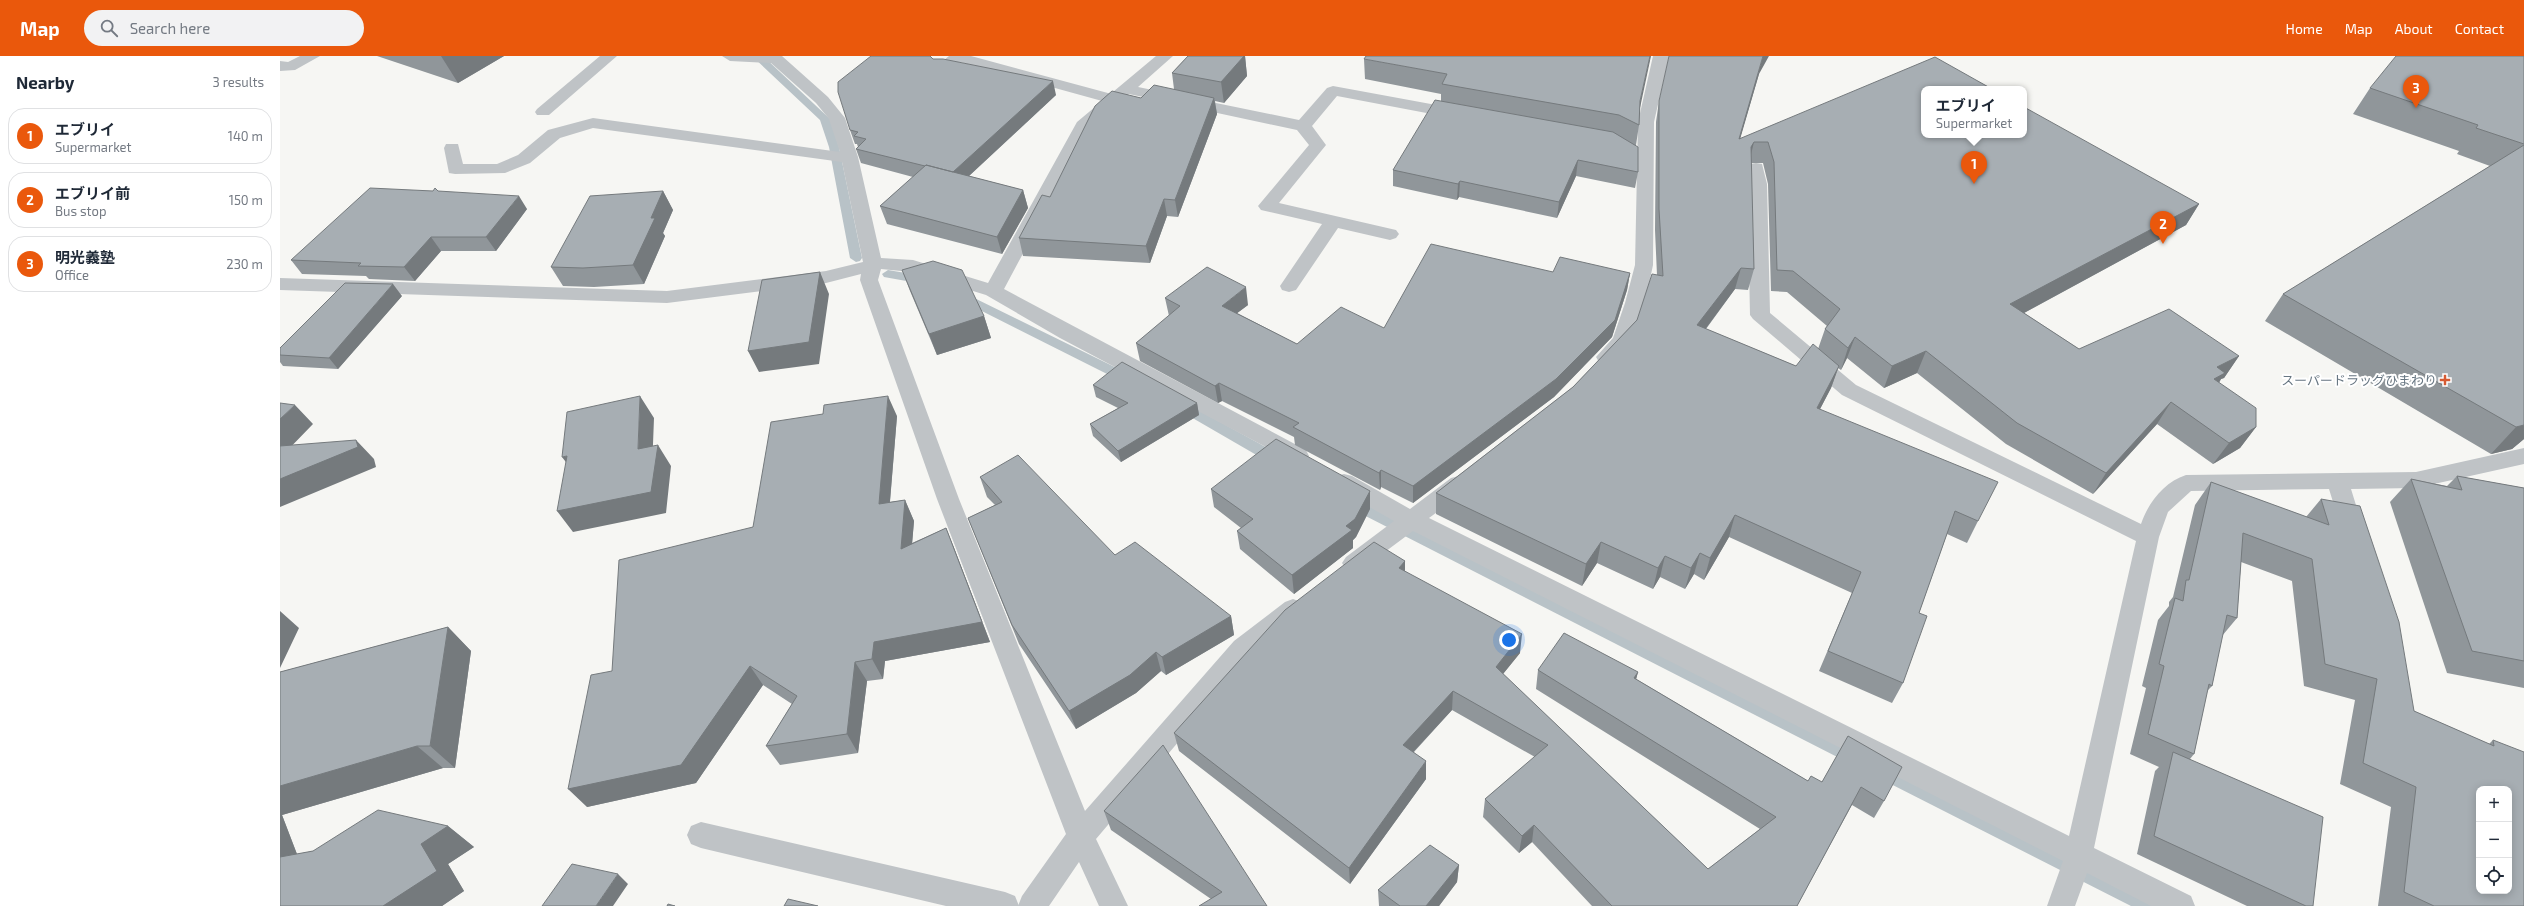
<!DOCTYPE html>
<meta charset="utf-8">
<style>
:root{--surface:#fff;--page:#f2f2f3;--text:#1f2937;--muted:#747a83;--line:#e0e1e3;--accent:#ea580c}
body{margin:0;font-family:"Exo 2","Noto Sans JP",sans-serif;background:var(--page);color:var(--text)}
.controls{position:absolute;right:12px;bottom:12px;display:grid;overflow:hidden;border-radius:8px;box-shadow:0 2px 10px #0003}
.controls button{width:36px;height:36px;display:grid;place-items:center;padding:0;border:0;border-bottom:1px solid var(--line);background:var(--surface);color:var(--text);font:20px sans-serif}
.you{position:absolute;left:1229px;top:584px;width:14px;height:14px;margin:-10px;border:3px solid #fff;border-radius:50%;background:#1a73e8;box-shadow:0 0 0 6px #1a73e833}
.badge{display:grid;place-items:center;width:26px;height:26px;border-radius:50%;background:var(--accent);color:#fff;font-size:13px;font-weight:700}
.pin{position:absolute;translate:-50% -33px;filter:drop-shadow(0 1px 2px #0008)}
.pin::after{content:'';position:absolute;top:21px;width:14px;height:12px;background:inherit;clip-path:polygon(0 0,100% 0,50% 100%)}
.popup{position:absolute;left:1641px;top:30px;width:106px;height:52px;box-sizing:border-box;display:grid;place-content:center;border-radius:8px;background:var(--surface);filter:drop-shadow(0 1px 3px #0005);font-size:13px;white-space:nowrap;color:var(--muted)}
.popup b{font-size:15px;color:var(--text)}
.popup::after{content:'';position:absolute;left:50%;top:100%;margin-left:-8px;border:8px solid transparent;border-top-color:var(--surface)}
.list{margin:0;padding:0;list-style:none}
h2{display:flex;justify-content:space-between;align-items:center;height:52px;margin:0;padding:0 16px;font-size:17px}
h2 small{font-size:13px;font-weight:400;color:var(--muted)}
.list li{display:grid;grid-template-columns:26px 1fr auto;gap:12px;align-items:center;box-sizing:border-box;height:56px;margin:0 8px 8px;padding:0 8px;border:1px solid var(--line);border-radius:16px}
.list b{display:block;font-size:15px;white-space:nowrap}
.list p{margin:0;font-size:13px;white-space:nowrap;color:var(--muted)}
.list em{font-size:13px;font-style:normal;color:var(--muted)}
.icon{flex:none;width:22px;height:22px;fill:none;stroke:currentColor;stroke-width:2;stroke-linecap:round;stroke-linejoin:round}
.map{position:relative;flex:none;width:2244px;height:850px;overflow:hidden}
header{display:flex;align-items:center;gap:24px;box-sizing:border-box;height:56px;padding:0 20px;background:var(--accent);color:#fff}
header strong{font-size:19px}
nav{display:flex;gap:22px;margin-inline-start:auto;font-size:14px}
.search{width:280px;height:36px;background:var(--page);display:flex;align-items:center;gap:10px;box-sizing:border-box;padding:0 14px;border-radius:22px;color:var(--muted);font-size:15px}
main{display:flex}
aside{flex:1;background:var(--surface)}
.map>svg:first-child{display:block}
</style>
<header>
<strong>Map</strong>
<div class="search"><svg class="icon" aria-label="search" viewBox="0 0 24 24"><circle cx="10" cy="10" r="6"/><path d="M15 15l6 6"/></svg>Search here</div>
<nav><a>Home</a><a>Map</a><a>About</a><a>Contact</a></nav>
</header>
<main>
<aside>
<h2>Nearby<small>3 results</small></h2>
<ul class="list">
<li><span class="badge">1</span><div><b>エブリイ</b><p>Supermarket</p></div><em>140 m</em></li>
<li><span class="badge">2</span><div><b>エブリイ前</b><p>Bus stop</p></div><em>150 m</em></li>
<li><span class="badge">3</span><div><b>明光義塾</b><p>Office</p></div><em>230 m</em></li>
</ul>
</aside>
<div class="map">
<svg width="2244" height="850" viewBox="0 0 2244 850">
<rect width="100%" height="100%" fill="#f6f6f3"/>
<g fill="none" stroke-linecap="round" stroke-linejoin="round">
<path fill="#b8c2c7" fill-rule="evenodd" d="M472,0h11l67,63 9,28 23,111 -2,3 -4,1 -6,-4 -21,-111 -9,-27z
M608,214l35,6 6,4 -6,4 -39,-7 -2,-3z
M682,236l171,84 1,3 -6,4 -5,-1 -165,-83 -2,-3z
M902,345l100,55 2,4 -2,4h-10l-95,-55 -2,-3z
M1073,442l510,256 2,5 -2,5 -6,2 -6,-2 -503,-257 -2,-4 2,-4z
M1599,706l277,138 3,6h-28l-258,-131 -2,-5 2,-5z"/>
<path fill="#bfc3c6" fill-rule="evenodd" d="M669,0h22l148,40 2,3 -8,5 -153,-42 -13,9h-10l-3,-3z
M421,766l304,70 10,4 4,10h-73l-245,-58 -10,-4 -4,-9 4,-9z"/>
<path fill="#bfc3c6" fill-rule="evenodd" d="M20,0h20l-25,14 -15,1v-10l8,1z
M320,0h17l-68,59h-12l-2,-3 2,-3z
M442,0h60l46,41 17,21 13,39 23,101 32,2 75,23 89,-161 79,-66h17l-35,31 161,33 28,-32 6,-2 125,23 8,5 -8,5 -121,-23 -25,30 14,19 -47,58 117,27 3,4 -3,4 -6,2 -52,-12 -42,62 -7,2 -7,-2 -2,-4 42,-62 -61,-14 -3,-4 51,-61 -12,-15 -168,-36 -39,34 -86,161 302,161 3,6 -3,6 -8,2 -238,-126 -74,-43 -75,-23 -30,-3 -3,11 81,219 126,312 149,-170 51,-39 8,-3 8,3 4,7 -4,7 -49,39 -156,184 32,67h-29l-20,-44 -30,44h-31l4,-10 44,-62 -129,-335 -77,-219 1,-6 -35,9 -159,20 -387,-13v-12l387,13 159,-20 37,-9 -21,-100 -249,-34 -33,10 -30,25 -25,10 -50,1 -6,-1 -5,-25 2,-4h12l5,20h34l21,-9 30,-25 45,-12 247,34 -11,-33 -13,-16 -45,-40 -41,-2z
M1373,0h16l-15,66 -1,143 -8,38 -13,38 -19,21 -7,2 -7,-2 -3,-5 17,-19 12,-35 10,-38 3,-143z
M1476,107l6,1 5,20 3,129 86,72 285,139c7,-21 23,-42 45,-49l230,-3 108,-24v16l-108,24 -65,1 13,42 -3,6 -8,3 -8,-3 -3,-6 -13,-42 -138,2 -23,21 -9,25 -65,311 97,48 4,10h-44l-64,-33 -12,33h-28l16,-45 -650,-330 -51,38 -8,3 -8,-3 -4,-6 4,-6 48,-36 -58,-33 -3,-6 3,-6 8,-2 8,2 58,33 41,-31 8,-2 8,2 3,6 -3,6 -38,28 640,318 67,-295 -294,-146 -89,-76 -3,-4 -3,-147 3,-4z"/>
</g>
<path fill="#90969a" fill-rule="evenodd" d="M97,0h127l-46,27z
M908,0h57l2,20 -23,27 -9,-2 2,13 -39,103 -11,-1 -17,47 -127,-7 -4,-18 31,-41 91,-99 33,-9 -2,-16z
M2244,0v383l-12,10 -21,5 -226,-133 18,-27 207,-128 -33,-12 2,-3 -106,-37 17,-26z
M653,3l123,36 -87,81 54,14 5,18 -26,46 -115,-30 -7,-18 33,-29 -52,-14 -5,-14 2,-2 -1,-3h-2l-5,-14z
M1084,3l276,49 -1,17 -3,20 2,27 -3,16 -59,-12 -19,42 -98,-21 -2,3 -64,-14v-16l48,-69v-7l-76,-15z
M1479,18l-19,64 459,66 -13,21 -162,88 55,36 160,7 -15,22 -3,1 -2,4 37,44 -16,21 -27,16 -56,-40 -64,70 -87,-50 -89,-71 -33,15 -37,-30 -6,12 -3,-2 -7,20 -11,21 158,112 -11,22 -20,-9 -28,79 -16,70 -11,20 -73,-32 33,-78 -123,-56 -25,43 -10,-6 -9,15 -25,-12 -7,12 -56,-26 -15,23 -146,-72v-21l137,-106 64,-67 20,-45 -2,-45 1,-108 3,-21zM1471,107h12l5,21 3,107 16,1 40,34 -2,3 -7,20 -22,17 -90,-37 29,-40 13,1 6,-21z
M158,135l89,18 -31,42h-55l-26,30 -46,-2 -3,-3 -64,-2 -11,-14z
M383,135l10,19 -10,23 2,3 -21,48 -50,3 -31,-1 -12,-19z
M622,214l82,46 7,22 -54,17 -27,-64z
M1273,216l77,1 -3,17 -15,47 -58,60 -141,106 -32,-16 -1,3 -85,-45 -1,-8 -72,-36 -4,2 -78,-42 -4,-18 33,-27 -4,-18 83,7 -11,8 60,31 87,-16z
M122,240l-64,73 -55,-3 -3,-4v-14z
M813,329l104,18 2,12 -78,47 -28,-26 -3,-12 28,-16 -22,-11z
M543,358l74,2 -7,86 15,-2 9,21 -2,22 34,-15 8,20 36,94 -105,19 -2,18 -16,2 -9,72 -78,12 -14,-19 26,-42 -29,-19 -67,98 -109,24 25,-136 141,-144z
M2177,420l67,12v200l-77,-15 -57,-171 21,-23 36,7z
M700,421l135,78 116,61 3,19 -68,40 -5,-4 -25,22 -60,36 -57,-85 -51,-126 27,-13 -8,-8z
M1931,426l95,35 15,-18 93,212 75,33 4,-4 31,166h-146l13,-99 -51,-23 15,-84 -51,-14 -12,-105 -51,-19 -4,56 -15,18 -10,50 -5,5 -13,63 -4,5 116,147h-59l-110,-52 18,-83 4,-4 -29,-13 16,-66 -4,-2 16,-66 11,-14v-4l4,-5 22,-92z
M931,433l159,2v18l-14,28 -3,3v8l-59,46 -54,-45 -3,-18 4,-3 -27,-21z
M1125,505v10l115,82 -17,21 205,195 52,-40 -224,-140 2,-19 100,2 -2,7 172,102 14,1 26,-46 36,65 -10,17 -22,-13 -55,101h-205l-60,-64 -13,11 -36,-36 2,-18 50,-42 -83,-47 -38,42 12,27 -76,105 -171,-133 -5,-18z
M168,571l23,24 -16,117h-12l-161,47 15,39 151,-28 26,21 -26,17 16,27 -22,15h-162v-234z
M824,755l163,95 -56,-7 -100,-69z
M1179,809l-2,17 -18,24h-60l-1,-16z"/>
<path fill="#757a7d" d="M161,0h63l-46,27z
M964,0h1l2,20 -23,27 -3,-21z
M1370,0h1l-14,66 3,-21z
M1483,0h6l-10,18 -25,86 5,-21z
M773,25l3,14 -100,93 -4,-15z
M934,42l3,16 -39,103 -3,-17z
M1474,86l-5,21 2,-16z
M1298,104l-2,16 -19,42 2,-16z
M1180,125l-1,16 -2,3 1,-16z
M743,134l5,18 -26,46 -5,-17z
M383,135l10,19 -10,23 2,3 -21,48 -11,-19 18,-47z
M239,140l8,13 -31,42 -10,-14z
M884,143l3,17 -17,47 -4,-17z
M1919,148l-13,21 -186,101 10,-22z
M151,181l10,14 -26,30 -11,-14z
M1461,212l-6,21 -43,58 5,-22z
M540,216l9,22 -10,70 -60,8 -11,-21z
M1350,217l-3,17 -15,47 -58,60 -141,106v-17z
M113,228l9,12 -64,73 -9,-11z
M966,231l2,18 -24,18 -2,-17z
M704,260l7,22 -54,17 -8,-21z
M1575,281l-8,21 -6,12 7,-22z
M1646,295l-9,22 -33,15 8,-22z
M1959,300l-15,22 -3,1 -10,16 -12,6 18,-34z
M1559,310l-8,22 -22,42 8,-22z
M939,327l3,18 -4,2 -3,-17z
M360,340l14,22 -2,52 -14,-21z
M608,340l9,20 -9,108 -9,-20z
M1891,346l-14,22 -64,70 13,-21z
M917,347l2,12 -78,47 -3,-11z
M15,349l18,19 -33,34v-39z
M2244,369v14l-12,10 -21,5 25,-27z
M1976,371l-16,21 -27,16 16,-21z
M76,384l18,19 2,8 -96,40v-28z
M378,389l13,21 -5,47 -93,19 -16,-21z
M287,400l11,22 -16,-21z
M1101,414v17l-1,3 -1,-17z
M1090,435v18l-14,28 -3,3v8l-59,46 -2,-19 54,-49z
M625,444l9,21 -4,48 -9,-20z
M1455,459l-6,22 -25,43 6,-22z
M666,472l8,20 36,94 -105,19 -2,18 -11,-20 2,-17z
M1321,486l-4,21 -15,23 4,-22z
M1420,497l-6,21 -9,15 6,-21z
M1385,500l-5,21 -7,12 5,-21z
M1125,505v19l-6,-12z
M0,555l19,17 -19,40z
M951,560l3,19 -68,40 -4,-18z
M168,571l23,24 -16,117 -25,-22z
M1242,578l-2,19 -26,32 2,-18z
M876,596l5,19 -25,22 -60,36 -7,-18z
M575,606l12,19 -9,72 -11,-19z
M470,610l13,19 -67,98 -109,24 -19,-18z
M1358,616l-5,19 1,-13z
M1173,635l-1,19 -49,53v-18z
M137,690l26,22 -161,47 24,63 -26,-17v-75z
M1146,705v18l-76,105 -1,-16z
M1254,769l-2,17 -13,11 3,-17z
M168,770l26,21 -26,17 16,27 -22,15h-59l38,-62z
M1179,809l-2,17 -18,24h-13z
M338,818l10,10 -15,22h-17z"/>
<path fill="#a7aeb3" stroke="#757a7d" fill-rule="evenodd" d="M591,0h59l3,3h10l110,22 -100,91 -27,-7 -1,1 -69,-17 10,-10 -12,-3 4,-4 -8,-2 -12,-38v-10z
M908,0h56l-23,26 -49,-9z
M1086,0h284l-10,45 -1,24 -20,-10 -177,-31 5,-10 -83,-15z
M1389,0h94l-24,83 196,-82 57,32h-68v46h100v-28l175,97 -189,100 69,45 90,-40 70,47 -22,11 8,6 -11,6 42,29v19l-27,16 -58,-41 -65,71 -89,-50 -91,-72 -34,15 -37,-29 -7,11 -23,-19 15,-20 -47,-38 -16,-1 -3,-108 -6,-20h-14l-3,5 3,122 -13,-1 -44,57 99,41 17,-22 26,22 -22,42 181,74 -20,39 -23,-10 -36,102 8,3 -24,67 -75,-32 33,-79 -126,-57 -25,43 -10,-5 -9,15 -26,-12 -7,12 -57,-26 -15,22 -150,-71 137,-106 64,-67 15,-46 11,2 -4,-67v-108z
M2116,0h128v88l-48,-16 2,-3 -108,-37z
M874,29l60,13 -39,102 -11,-1 -18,47 -127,-8 23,-43 8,2 45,-91 17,-15 29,7z
M1155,44l178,32 25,15v25l-60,-12 -19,42 -99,-21 -2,3 -65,-14z
M2244,89v280l-8,2 -233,-133z
M646,109l97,25 -26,47 -117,-31z
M90,132l63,3 2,-3 3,3 81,5 -33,41h-55l-27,30 -46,-1 3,-3 -70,-3z
M383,135l-12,27h4l-22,47 -50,3 -32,-1 39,-71z
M1151,188l122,28 7,-15 70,16 -15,47 -59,59 -143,107 -32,-16 -2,3 -86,-46 6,-4 -80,-40 -4,3 -79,-43 44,-37 -15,-8 42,-31 39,20 -24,19 75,38 44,-37 43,21z
M653,205l29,9 22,46 -55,18 -27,-64z
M540,216l-11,70 -61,9 14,-71z
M65,227l48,1 -64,74 -49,-3v-7z
M842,306l75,41 -79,48 -28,-27 38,-21 -35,-18z
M360,340l-2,53 20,-4 -7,47 -94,19 10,-55 -5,1 5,-45z
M608,340l-9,108 26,-4 -4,49 45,-21 36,94 -108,20 -2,17 -17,3 -8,72 -81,12 31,-50 -47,-30 -69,99 -113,24 23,-114 21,-4 7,-111 134,-33 18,-105 52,-8 1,-9z
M0,347l15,2 -15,14z
M996,383l94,52 -15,28 -9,7 6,4 -60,45 -55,-44 16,-12 -42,-30z
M76,384l2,7 -78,32v-33z
M738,399l97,100 20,-13 96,74 -69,41 -6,-5 -26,23 -61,36 -57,-86 -44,-107 34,-16 -22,-25z
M2177,420l67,12v173l-52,-10 -61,-172 51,11z
M1931,426l118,43 -8,-26 39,7 39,116 15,89 80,35 -1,-6 31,12v154h-90l-30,-14 12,-105 -53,-24 14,-84 -52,-15 -13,-105 -69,-26 -6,85 -10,-3 -15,71 -3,-2 -15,70 -46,-20 16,-68 -5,-2 16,-66 8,3 3,-21h3zM2199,733h30v102h-30z
M1094,486l31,19 -6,7 123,66 -26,33 212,202 68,-52 -238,-147 26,-37 74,39 -4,6 174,103 3,-5 11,6 26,-46 54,31 -18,34 -23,-14 -64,119h-185l-78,-81 -12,11 -37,-37 63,-54 -95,-54 -50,54 23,16 -77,107 -175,-135 111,-123z
M168,571l-18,119h-13l-137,40v-114z
M883,689l104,161h-68l23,-14 -118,-81z
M1893,696l150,65 -10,89h-7l-152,-70z
M98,754l70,16 -27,18 16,27 -54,35h-103v-49l33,-6z
M1150,789l29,20 -33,41h-26l-22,-16z
M292,808l46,10 -22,32h-54z
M508,843l30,7h-34z
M388,848l7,2h-8z"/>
<path fill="#d65a32" stroke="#fff" stroke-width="1.5" d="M2163 318h4v4h4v4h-4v4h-4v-4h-4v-4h4z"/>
<g text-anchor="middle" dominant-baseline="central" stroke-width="4" stroke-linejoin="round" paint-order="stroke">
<g font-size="13" fill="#677682" stroke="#fff" text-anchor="end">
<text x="2157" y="324">スーパードラッグひまわり</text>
</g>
</g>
</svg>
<div class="controls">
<button>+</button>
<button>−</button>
<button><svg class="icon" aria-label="locate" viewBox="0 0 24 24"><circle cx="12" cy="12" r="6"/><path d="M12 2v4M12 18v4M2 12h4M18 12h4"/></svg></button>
</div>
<div class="you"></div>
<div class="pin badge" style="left:1694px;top:128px">1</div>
<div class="popup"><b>エブリイ</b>Supermarket</div>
<div class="pin badge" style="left:1883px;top:188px">2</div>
<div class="pin badge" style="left:2136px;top:52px">3</div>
</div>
</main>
